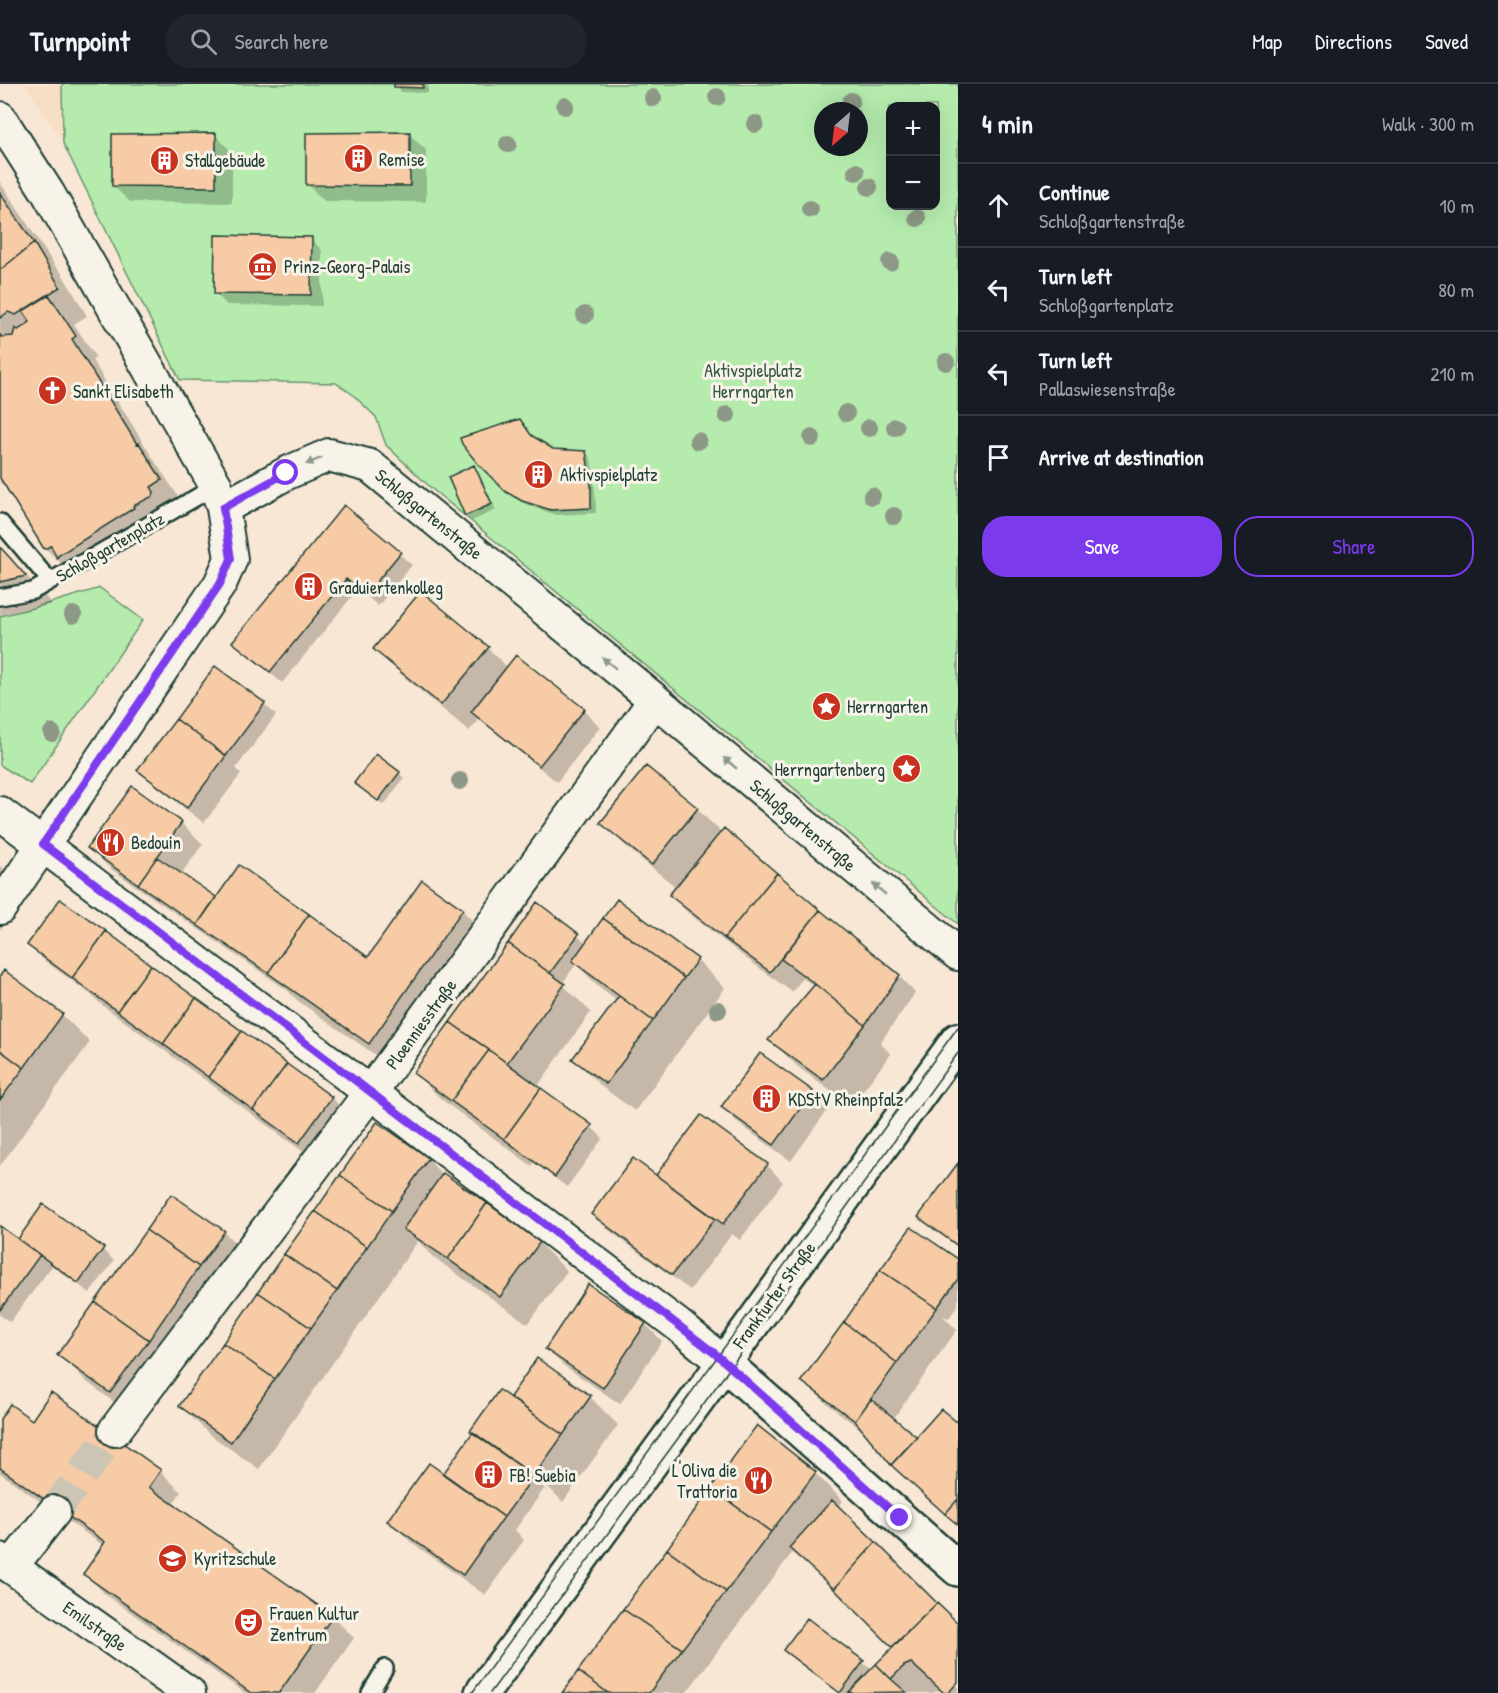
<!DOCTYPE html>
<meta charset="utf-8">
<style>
:root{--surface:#171b24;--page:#20242c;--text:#f1f3f6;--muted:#9ea1a6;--line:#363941;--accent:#7c3aed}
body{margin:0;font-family:"Patrick Hand",sans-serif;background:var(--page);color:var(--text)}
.controls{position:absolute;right:18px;top:18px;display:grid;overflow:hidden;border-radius:12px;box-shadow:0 6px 24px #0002}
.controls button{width:54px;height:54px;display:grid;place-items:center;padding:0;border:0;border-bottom:2px solid var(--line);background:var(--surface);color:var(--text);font:30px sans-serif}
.compass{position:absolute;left:814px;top:18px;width:54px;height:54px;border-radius:50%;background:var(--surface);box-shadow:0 6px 24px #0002;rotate:208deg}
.stop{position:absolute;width:18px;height:18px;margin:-14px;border:4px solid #7c3aed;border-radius:50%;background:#fff}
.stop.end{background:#7c3aed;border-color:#fff;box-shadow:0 2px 6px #0008}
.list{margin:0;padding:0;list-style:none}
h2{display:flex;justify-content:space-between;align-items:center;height:78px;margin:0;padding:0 24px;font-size:26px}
h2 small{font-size:20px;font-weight:400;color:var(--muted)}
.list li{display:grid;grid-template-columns:39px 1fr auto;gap:18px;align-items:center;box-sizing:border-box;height:84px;padding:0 24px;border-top:2px solid var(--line)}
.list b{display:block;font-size:22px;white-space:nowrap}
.list p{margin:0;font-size:20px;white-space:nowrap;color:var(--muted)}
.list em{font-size:20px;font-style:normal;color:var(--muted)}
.actions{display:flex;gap:12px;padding:18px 24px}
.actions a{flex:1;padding:14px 0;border:2px solid var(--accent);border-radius:24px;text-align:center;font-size:21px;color:var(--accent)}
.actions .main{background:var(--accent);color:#fff}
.icon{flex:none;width:33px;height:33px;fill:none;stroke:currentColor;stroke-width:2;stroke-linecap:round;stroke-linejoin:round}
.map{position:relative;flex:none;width:958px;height:1609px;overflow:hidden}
header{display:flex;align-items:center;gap:36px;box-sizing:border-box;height:84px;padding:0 30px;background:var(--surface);border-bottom:2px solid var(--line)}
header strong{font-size:28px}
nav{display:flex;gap:33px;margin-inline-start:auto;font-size:21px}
.search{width:420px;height:54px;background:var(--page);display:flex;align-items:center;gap:15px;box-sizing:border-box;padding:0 21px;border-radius:24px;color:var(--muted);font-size:22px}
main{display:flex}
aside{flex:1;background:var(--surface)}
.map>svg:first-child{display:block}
</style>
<header>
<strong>Turnpoint</strong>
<div class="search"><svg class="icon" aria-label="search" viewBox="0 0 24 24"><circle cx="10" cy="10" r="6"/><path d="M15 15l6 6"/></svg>Search here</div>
<nav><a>Map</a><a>Directions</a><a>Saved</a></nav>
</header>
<main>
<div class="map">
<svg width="958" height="1609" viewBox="0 0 958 1609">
<rect width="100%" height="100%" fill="#f7e7d4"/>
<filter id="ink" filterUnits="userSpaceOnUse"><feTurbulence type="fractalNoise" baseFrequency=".0167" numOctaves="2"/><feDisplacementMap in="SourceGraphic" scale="12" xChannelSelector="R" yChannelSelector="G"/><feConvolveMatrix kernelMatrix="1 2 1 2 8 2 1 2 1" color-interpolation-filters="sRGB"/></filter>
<g filter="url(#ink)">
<path fill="#f7dfc6" d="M25,0h37l1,59z"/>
<path fill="#b5ecae" stroke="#6a9471" stroke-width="1.5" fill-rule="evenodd" d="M62,0h896v840l-527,-436 -45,-43 -10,-28 -24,-23 -16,-11 -156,-3 -117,-237zM890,22h46v100h-46zM823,27h36v36h-36z
M100,504l43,32 -113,164 -30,-19v-149l33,-8z"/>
<path fill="#0003" d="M396,0h32v9l-27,-1z
M409,50l17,16v52l-102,-1 -17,-17z
M215,51l17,17v51l-102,-1 -17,-16z
M0,98l55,84 6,6 26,44 -13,8 22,34 -4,2 62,100 28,42 -28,28 -74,47 -9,-10 -4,2 -22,-21 -40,-65 -5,1z
M311,155l11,11v56l-95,-1 -11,-11z
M525,342l8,12 20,12 32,2 6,6 4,33 1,22 -39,2 -28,-9 -16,-9 -34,-34z
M473,383l6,6 17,37 -24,11 -5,-5 -17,-38z
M344,423l68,58 -34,41 -20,-17 -76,94 -48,-41z
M0,464l24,25 28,31 -52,11z
M422,509l66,55 20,20 76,42 16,17 -43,55 -77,-63 -11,12 -66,-55 -28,-27z
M216,584l48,36 12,11 -40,53 5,6 -37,49 -48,-37 -17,-16z
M646,684l51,41 25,24 2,-2 175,145 16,17 -35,50 11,11 -40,52 -53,-39 -28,-27 44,-54 -11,-8 -11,14 -45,-33 -60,-47 -16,-17 6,-7 -47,-38 -28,-27z
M399,689l5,5 -20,27 -23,-17z
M181,739l22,21 -22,30 36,26 152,60 93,-50 27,28 -92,132 -99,-69 -11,-11 -176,-121 -22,-21z
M0,781l27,27 -27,38z
M618,817l79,59 28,28 -90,123 -33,-24 -28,-28 43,-58 -16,-12 -25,-25 -14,20 29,28 -54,75 54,40 12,11 -36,49 -33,-24 -2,3 -90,-66 -27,-27 122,-168 50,38z
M105,849l227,165 27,28 -32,43 -225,-164 -12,-11 -45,-33 -16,-16z
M0,894l62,37 28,27 -90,124z
M812,1008l16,17 -37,52 -52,-37 -16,-17z
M701,1033l66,48 16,17 -43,58 -8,-6 -42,56 -80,-59 -17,-17 63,-37z
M428,1076l16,16 95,67 28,28 -39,53 -95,-67 -15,-16 -159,228 -50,-35 -28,-28z
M958,1082v81l-27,-19 -11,-11z
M43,1122l60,44 11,11 -24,32 -38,-27 -42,56 -10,-7v-87l18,13z
M224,1148l28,28 -114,160 -51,-38 -28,-28z
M958,1177v44l-9,13 -6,-2 14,14 -64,89 24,20 41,-13v100l-66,-62 -24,-29 -43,-33 -22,-21z
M588,1202l57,38 17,17 -42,63 -57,-39 -16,-16z
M538,1276l52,37 28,28 -55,77 -33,-33 -2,3 21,21 -5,-4 -29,41 9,10 -39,55 -74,-53 -22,-21 60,-41z
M0,1338h32l128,49 21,21 -9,13 161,112 21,21 -39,55h-70l-139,-98 -21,-21 19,-28 -104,-73z
M758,1343l57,46 28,28 -5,7 120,116v69h-15l-3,-3 -8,3h-89l-48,-36v3l-10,-10 23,-30 64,50 22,-23 -94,-90 -1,2 -7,-6 -106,140h-122z"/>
<path fill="#f6cba5" stroke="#1f3d34" stroke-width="1.5" d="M394,0h29v4l-29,-1z
M410,48v54l-104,-1v-52z
M216,49v54l-104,-1v-52z
M0,109l34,50 -34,27z
M215,151l97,2 -1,58 -97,-1z
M34,159l26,44 -44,28 -8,-3 -8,6v-48z
M49,211l27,41 -4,3 65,105 2,-1 23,37 -11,7 3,5 -1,4 -20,10 1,2 -75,47 -2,3 -6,-12 -7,3 -44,-71v-144l1,3 12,-1 2,-8 3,2 12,-8 -7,-11z
M520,335l11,16 22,14 33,2 5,34v23l-40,2 -29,-9 -16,-9 -28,-28 -16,-20 -2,-6z
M474,381l18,39 -27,12 -17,-39z
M344,421l57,47 -35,43 -20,-16 -76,93 -38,-30z
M0,463l11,12 15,17 -26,6z
M421,507l68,56 -48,58 -68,-56z
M516,571l69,54 -46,57 -68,-54z
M215,582l50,37 -39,53 -50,-37z
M176,635l50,37 -39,52 -50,-38z
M376,670l24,18 -22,29 -24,-18z
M646,682l52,42 -46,57 -52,-42z
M132,702l50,36 -44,62 -51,-36z
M724,744l53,45 -53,65 -55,-43z
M157,773l59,40 -19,28 -59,-41z
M239,781l70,49 -41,59 -71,-48z
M777,789l43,37 -50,62 -46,-34z
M422,796l41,29 -94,135 -101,-71 41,-59 59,43z
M60,815l46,32 -34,47 -45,-33z
M617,815l81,60 -14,19 -81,-60z
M537,818l42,32 -29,39 -42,-30z
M820,826l80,65 -35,50 -50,-41 -34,-25z
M603,834l81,60 -31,43 -81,-60z
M106,847l45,34 -34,46 -45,-33z
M508,859l57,41 -58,79 -57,-41z
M151,881l45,33 -33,46 -46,-33z
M4,886l59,44 -39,54 -24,-18v-74z
M815,900l50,41 -42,55 -55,-40z
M619,912l34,25 -47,63 -34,-25z
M196,914l46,33 -34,46 -45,-33z
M450,938l39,28 -38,51 -38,-28z
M242,947l45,33 -34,46 -45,-33z
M0,966l24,18 -24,32z
M489,966l52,38 -37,51 -53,-38z
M760,969l53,38 -39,54 -53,-38z
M287,980l45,33 -33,46 -46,-33z
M541,1004l51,37 -37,52 -51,-38z
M701,1031l67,49 -45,60 -67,-49z
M377,1038l52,36 -37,53 -52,-36z
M633,1074l82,61 -43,56 -81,-61z
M958,1079v83l-40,-29z
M443,1089l44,30 -39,56 -45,-30z
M340,1091l52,36 -25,36 -52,-36z
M171,1110l54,37 -26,36 -53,-37z
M487,1119l53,39 -40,55 -52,-38z
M43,1120l61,44 -26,35 -60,-44z
M315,1127l52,36 -30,44 -53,-37z
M0,1142l40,29 -40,55z
M911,1143l47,32v20l-21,29 -57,-38z
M146,1146l53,37 -50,73 -54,-38z
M284,1170l53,37 -26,37 -53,-36z
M880,1186l57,38 -40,55 -53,-41z
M588,1200l58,39 -43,65 -58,-39z
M258,1208l53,36 -36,51 -52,-36z
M95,1218l54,38 -39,53 -53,-38z
M844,1238l53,41 -42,58 -54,-40z
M223,1259l52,36 -44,63 -52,-36z
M537,1274l54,38 -28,39 -53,-38z
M499,1306l64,45 -29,41 -64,-45z
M51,1308l110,78 -12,17 184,129 -54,77h-28l-168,-119 22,-32 -105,-74v-49l10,-15 22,16z
M871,1315l46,38 -26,28 -36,-44z
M941,1325l17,14v76l-13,15 -54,-49z
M757,1341l59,47 -45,60 -60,-44z
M473,1348l61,44 -30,41 -61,-43z
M429,1379l75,54 -41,58 -76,-54z
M711,1404l60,44 -45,60 -59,-43z
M958,1415v26l-13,-11z
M832,1416l44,42 -42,47 -45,-41z
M876,1458l61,61 -45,44 -58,-58z
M667,1465l59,43 -44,57 -59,-40z
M937,1519l21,20v59l-10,11h-4l-33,-30 -7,3 -13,13 -15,-15z
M623,1525l59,40 -33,44h-41l-30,-22z
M807,1534l57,43 -24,32 -57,-43z
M876,1580l15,15 15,13 -58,1z
M578,1587l30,22h-46z"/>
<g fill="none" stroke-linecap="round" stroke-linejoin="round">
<path stroke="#ccc5b4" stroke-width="32" stroke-dasharray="32 16" stroke-linecap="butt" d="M54,1428l61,-82"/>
<defs>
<path id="lane" d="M0,438l50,59
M0,513l33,-6 183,-105
M370,1609l15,-25"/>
<path id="street" d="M0,34l48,75 168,293 7,22 8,51 -11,25 -220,324
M223,424l64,-35 42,-18 41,11 285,234 303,254
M0,729l678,512 46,38
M115,1346l255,-337 285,-393
M0,1475l189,134
M11,1483l43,-55"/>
<path id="secondary" d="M724,1279l234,206
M482,1609l242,-330 234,-323"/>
</defs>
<use href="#lane" stroke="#1f3d34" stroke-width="20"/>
<use href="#street" stroke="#1f3d34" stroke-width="36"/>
<use href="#secondary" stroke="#1f3d34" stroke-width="38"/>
<use href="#lane" stroke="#f7f3e8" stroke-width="15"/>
<use href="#street" stroke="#f7f3e8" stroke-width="32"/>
<use href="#secondary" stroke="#f7f3e8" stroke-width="33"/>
<path stroke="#1f3d34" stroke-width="1.5" d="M472,1609l486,-666
M490,1609l240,-325 228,-315"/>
</g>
<g fill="#8d9886">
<circle cx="717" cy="13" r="9"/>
<circle cx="653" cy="14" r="9"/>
<circle cx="851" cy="17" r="9"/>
<circle cx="565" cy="22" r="9"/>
<circle cx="755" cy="40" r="9"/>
<circle cx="508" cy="60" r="9"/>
<circle cx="856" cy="88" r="9"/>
<circle cx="869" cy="103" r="9"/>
<circle cx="810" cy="125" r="9"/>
<circle cx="917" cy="134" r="9"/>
<circle cx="890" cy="178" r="9"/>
<circle cx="585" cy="231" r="9"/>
<circle cx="946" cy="278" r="9"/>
<circle cx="846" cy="329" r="9"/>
<circle cx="727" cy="331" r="9"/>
<circle cx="895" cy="343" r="9"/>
<circle cx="869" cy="344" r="9"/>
<circle cx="812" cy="354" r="9"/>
<circle cx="698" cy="357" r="9"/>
<circle cx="872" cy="412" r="9"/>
<circle cx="894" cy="432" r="9"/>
<circle cx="73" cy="531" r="9"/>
<circle cx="52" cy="649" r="9"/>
<circle cx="460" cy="697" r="9"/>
<circle cx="718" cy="926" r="9"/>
</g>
<defs><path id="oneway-solid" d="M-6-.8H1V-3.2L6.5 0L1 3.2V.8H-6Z" transform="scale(1.5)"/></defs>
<g fill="#8b988e">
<use href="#oneway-solid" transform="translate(314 377) rotate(157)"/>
<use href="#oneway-solid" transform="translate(609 579) rotate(-141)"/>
<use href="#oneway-solid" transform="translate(730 679) rotate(-140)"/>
<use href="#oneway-solid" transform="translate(879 805) rotate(-140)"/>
</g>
</g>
<g fill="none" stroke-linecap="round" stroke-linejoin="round" filter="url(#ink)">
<path stroke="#7c3aed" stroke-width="8" d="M286,389l-63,35 8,51 -11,25 -177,260 635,481 40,31 182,162"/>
</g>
<defs>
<symbol id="building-disc" viewBox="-11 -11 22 22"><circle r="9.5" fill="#c8321e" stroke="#f7f3e8"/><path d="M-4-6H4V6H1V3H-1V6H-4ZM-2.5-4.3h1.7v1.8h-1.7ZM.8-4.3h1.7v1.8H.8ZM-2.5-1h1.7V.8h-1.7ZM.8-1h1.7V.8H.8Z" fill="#fff"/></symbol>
<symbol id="museum-disc" viewBox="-11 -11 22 22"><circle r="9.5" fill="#c8321e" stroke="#f7f3e8"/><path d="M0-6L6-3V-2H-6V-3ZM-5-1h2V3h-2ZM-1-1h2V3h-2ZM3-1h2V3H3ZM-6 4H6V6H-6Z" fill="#fff"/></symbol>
<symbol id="church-disc" viewBox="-11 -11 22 22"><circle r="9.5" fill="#c8321e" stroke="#f7f3e8"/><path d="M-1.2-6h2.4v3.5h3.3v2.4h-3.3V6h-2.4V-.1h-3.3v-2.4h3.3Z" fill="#fff"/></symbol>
<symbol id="sight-disc" viewBox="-11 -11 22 22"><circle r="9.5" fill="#c8321e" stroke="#f7f3e8"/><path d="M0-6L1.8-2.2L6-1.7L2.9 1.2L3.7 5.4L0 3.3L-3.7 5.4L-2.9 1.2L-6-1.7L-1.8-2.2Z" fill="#fff"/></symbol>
<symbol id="restaurant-disc" viewBox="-11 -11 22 22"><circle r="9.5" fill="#c8321e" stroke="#f7f3e8"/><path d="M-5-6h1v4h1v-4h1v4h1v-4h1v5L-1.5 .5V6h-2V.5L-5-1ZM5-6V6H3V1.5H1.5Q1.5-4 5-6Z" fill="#fff"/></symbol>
<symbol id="school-disc" viewBox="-11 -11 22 22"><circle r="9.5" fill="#c8321e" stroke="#f7f3e8"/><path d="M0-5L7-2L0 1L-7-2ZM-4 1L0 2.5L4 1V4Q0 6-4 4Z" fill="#fff"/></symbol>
<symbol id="theatre-disc" viewBox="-11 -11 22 22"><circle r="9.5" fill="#c8321e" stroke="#f7f3e8"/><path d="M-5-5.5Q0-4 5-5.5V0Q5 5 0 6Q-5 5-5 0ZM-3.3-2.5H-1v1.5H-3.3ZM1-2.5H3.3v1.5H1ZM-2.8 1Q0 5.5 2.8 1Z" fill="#fff"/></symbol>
</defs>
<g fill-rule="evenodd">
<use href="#building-disc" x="342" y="58" width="33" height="33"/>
<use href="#building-disc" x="148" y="60" width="33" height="33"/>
<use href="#museum-disc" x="246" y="166" width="33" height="33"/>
<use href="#church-disc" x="36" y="290" width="33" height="33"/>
<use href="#building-disc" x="522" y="374" width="33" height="33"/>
<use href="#building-disc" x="292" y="486" width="33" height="33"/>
<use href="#sight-disc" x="810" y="606" width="33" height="33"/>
<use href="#sight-disc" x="890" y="668" width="33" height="33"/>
<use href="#restaurant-disc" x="94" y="742" width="33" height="33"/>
<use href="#building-disc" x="750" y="998" width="33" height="33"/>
<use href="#building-disc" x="472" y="1374" width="33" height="33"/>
<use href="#restaurant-disc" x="742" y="1380" width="33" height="33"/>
<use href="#school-disc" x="156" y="1458" width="33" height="33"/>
<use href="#theatre-disc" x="232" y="1522" width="33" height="33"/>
</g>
<g text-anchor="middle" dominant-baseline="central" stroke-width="6" stroke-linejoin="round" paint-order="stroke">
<g font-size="18" fill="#1f3d34" stroke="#f7f3e8" text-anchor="start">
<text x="379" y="75">Remise</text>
<text x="185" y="76">Stallgebäude</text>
<text x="284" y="182">Prinz-Georg-Palais</text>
<text x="73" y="307">Sankt Elisabeth</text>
<text x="560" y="390">Aktivspielplatz</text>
<text x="329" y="503">Graduiertenkolleg</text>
<text x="847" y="622">Herrngarten</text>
<text x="885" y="685" text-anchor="end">Herrngartenberg</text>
<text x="131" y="758">Bedouin</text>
<text x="788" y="1015">KDStV Rheinpfalz</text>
<text x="737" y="1386" text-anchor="end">L'Oliva die<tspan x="737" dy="21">Trattoria</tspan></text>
<text x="510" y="1391">FB! Suebia</text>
<text x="194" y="1474">Kyritzschule</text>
<text x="270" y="1529">Frauen Kultur<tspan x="270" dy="21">Zentrum</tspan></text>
</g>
<g font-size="18" fill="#365746" stroke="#f7f3e8">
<text x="753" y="286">Aktivspielplatz<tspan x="753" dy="21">Herrngarten</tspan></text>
</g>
<g font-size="18" fill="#1f3d34" stroke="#f7f3e8">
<text transform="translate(429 430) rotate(39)">Schloßgartenstraße</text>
<text transform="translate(110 463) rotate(-30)">Schloßgartenplatz</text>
<text transform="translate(803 741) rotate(40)">Schloßgartenstraße</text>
<text transform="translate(421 940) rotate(-54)">Ploenniesstraße</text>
<text transform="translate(774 1211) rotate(-54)">Frankfurter Straße</text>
<text transform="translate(95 1542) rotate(35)">Emilstraße</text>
</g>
</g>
</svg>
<div class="controls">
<button>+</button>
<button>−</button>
</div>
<svg class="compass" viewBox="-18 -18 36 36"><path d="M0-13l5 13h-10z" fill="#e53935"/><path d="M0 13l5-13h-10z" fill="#9ea1a6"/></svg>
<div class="stop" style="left:286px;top:389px"></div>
<div class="stop end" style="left:900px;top:1434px"></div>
</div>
<aside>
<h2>4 min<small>Walk · 300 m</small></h2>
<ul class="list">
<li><svg class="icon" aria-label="ahead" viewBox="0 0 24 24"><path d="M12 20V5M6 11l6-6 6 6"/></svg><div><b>Continue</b><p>Schloßgartenstraße</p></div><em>10 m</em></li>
<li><svg class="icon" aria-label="left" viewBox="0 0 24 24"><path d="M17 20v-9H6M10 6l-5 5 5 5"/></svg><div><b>Turn left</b><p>Schloßgartenplatz</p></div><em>80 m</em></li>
<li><svg class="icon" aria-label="left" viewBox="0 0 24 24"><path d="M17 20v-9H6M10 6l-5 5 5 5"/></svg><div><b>Turn left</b><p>Pallaswiesenstraße</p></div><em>210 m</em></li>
<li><svg class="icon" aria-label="arrive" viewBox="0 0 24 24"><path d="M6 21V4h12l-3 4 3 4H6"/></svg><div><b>Arrive at destination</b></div></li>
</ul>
<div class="actions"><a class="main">Save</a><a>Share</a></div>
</aside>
</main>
